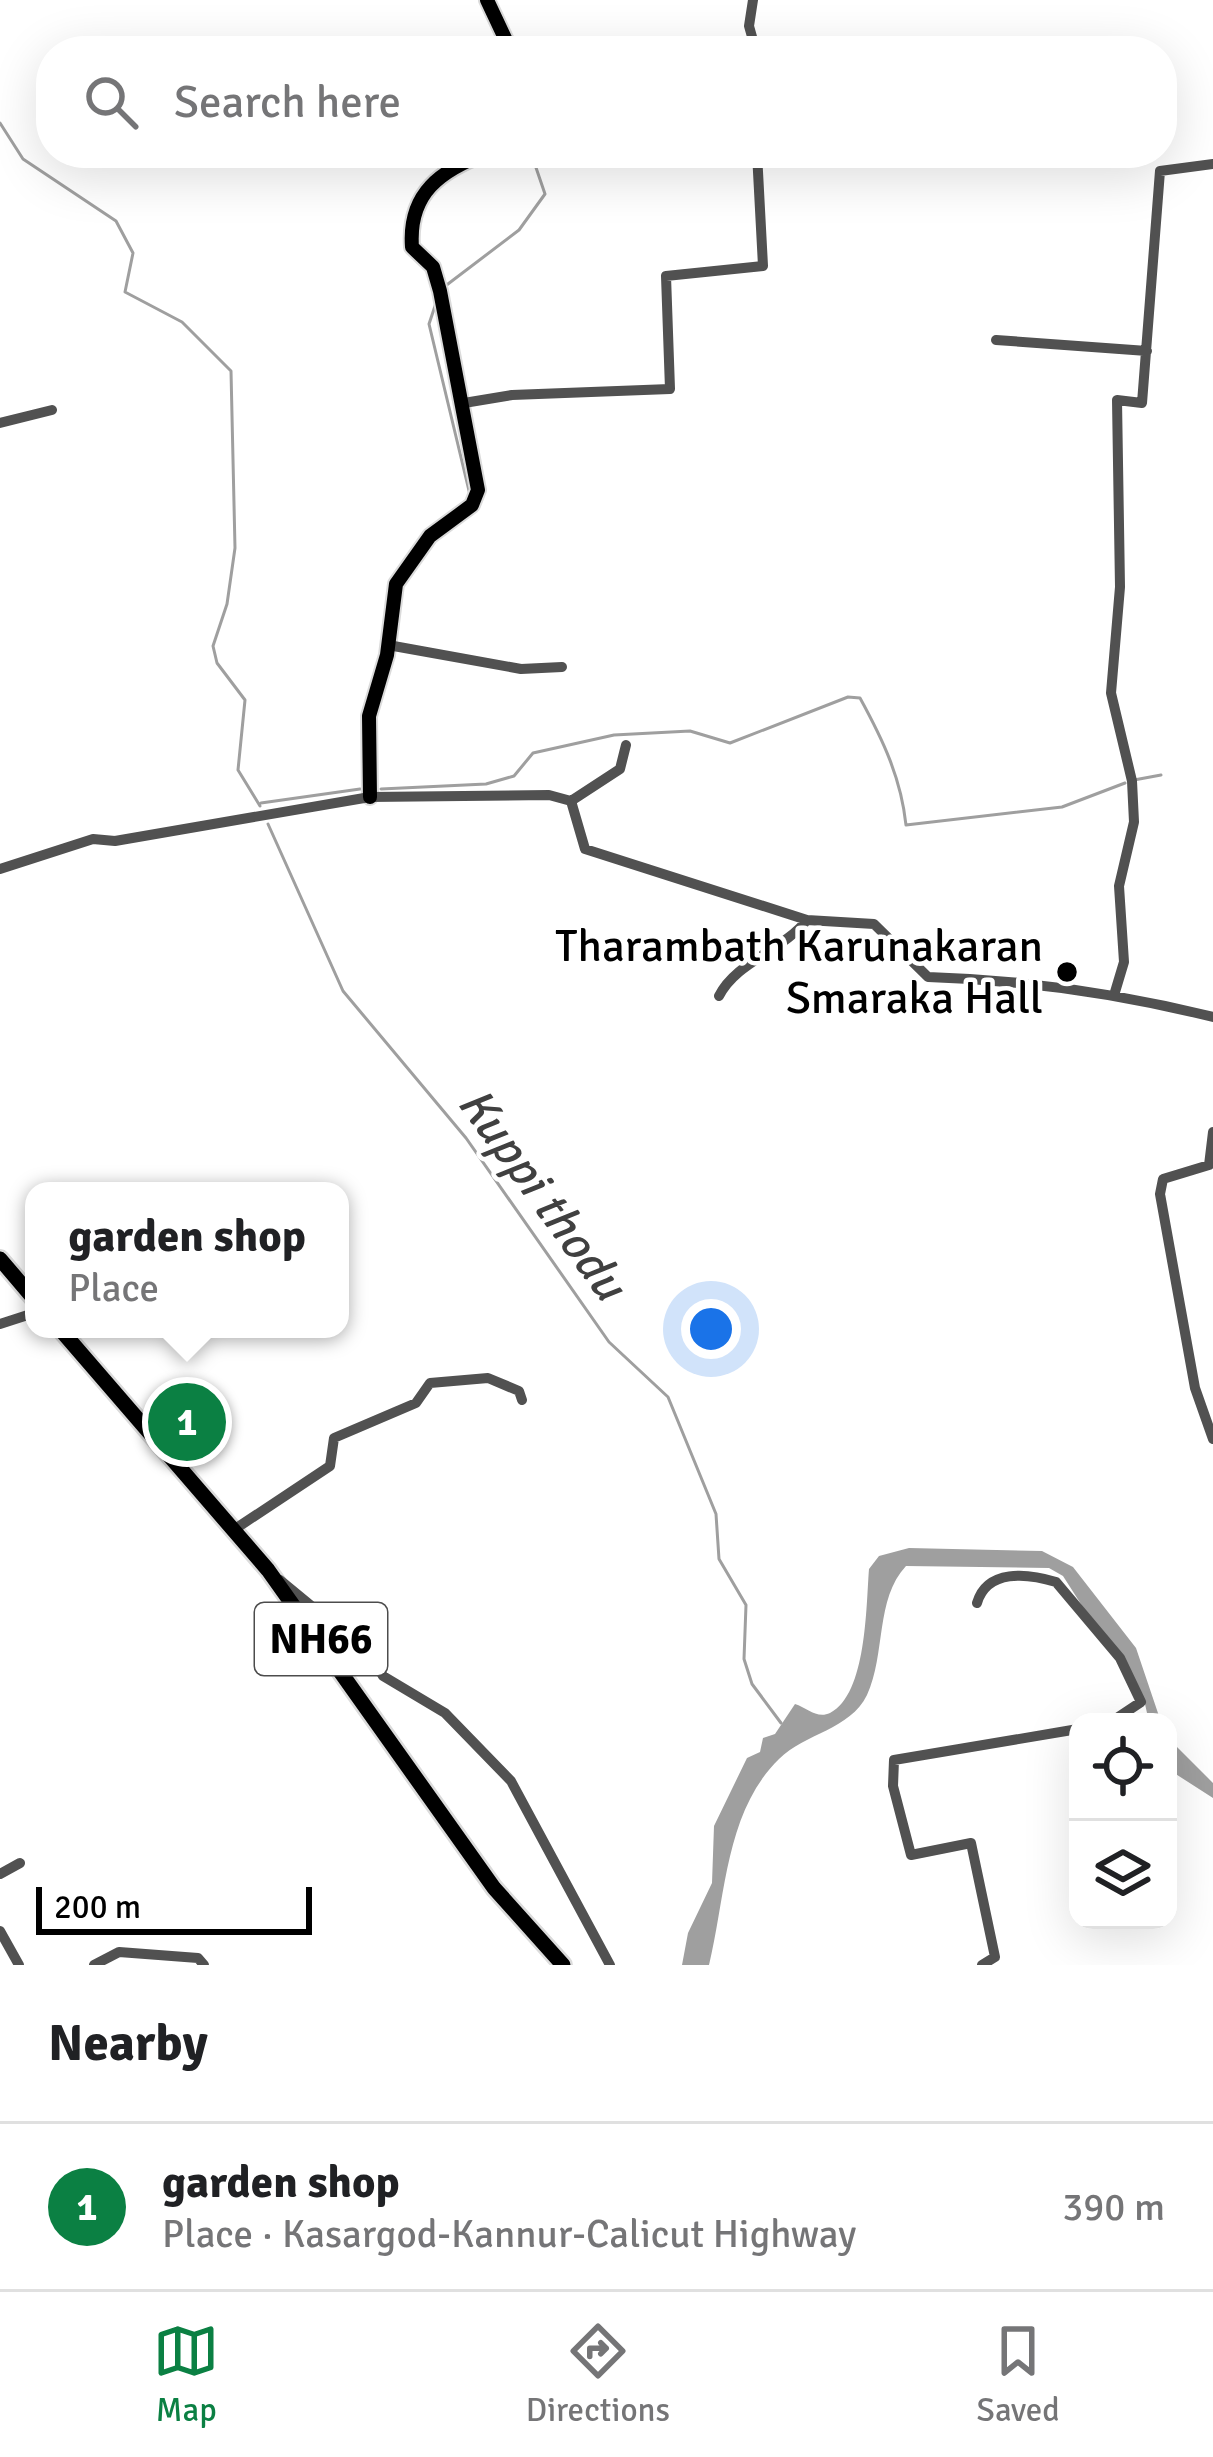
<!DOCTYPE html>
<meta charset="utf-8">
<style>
:root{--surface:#fff;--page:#f2f2f2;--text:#202124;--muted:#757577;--line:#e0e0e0;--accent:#0b8043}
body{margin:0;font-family:Signika,sans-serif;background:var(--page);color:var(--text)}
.controls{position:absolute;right:36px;bottom:36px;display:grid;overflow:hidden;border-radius:24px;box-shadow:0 12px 48px #0002}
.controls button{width:108px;height:108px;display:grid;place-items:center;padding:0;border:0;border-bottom:3px solid var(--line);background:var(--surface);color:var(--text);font:60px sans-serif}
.scale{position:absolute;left:36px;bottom:30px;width:276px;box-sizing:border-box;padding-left:12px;border:6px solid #000;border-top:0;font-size:33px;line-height:42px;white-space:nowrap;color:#000;-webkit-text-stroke:9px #fff;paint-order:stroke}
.you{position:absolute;left:711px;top:1329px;width:42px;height:42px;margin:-30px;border:9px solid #fff;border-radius:50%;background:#1a73e8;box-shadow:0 0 0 18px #1a73e833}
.badge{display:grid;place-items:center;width:78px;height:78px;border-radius:50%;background:var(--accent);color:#fff;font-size:39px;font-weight:700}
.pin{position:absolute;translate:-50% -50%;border:6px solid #fff;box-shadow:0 3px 12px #0006}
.popup{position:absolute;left:25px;top:1182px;width:324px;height:156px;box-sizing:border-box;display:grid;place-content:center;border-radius:24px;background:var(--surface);filter:drop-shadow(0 3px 9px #0005);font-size:39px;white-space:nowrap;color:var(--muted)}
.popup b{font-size:45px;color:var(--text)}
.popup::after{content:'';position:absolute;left:50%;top:100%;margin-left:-24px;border:24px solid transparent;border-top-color:var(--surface)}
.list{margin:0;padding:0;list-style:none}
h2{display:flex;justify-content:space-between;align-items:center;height:156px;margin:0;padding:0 48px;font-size:51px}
h2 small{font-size:39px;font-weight:400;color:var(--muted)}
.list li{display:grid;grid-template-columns:78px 1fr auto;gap:36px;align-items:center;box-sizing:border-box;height:168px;padding:0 48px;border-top:3px solid var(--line)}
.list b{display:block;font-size:45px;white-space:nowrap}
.list p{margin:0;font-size:39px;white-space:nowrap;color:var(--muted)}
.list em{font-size:39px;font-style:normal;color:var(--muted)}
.icon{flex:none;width:66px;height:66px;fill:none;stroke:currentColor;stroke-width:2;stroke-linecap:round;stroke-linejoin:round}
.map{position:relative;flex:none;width:1213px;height:1965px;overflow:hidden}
.search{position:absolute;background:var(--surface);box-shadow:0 12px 48px #0002;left:36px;right:36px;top:36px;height:132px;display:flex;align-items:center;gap:30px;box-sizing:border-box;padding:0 42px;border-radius:48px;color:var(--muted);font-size:45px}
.sheet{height:324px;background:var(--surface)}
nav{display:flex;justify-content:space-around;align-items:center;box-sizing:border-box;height:168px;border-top:3px solid var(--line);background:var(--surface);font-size:33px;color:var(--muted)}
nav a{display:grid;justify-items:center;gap:6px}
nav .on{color:var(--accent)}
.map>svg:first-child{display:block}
</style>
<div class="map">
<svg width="1213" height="1965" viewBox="0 0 1213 1965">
<rect width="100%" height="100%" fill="#fff"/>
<path fill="#9f9f9f" d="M909,1548l133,3 31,16 63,81 25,74h-12l-4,-18 -82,-128 -14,-8 -143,-2c-31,33 -20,88 -39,129 -17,35 -62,38 -88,64 -54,53 -53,137 -70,206h-27l6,-32 24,-50 2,-57 33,-68 13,-6 3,-14 12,-4 20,-30c12,4 22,15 35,9 37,-19 36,-107 39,-144l10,-13z
M1168,1738l45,45v15l-42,-27z"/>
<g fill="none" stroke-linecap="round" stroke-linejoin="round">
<path stroke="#9f9f9f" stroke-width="3" d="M0,123l23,36 93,62 17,32 -8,39 57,30 49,49 4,177 -8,56 -14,42 4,17 28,37 -7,70 22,36
M444,287l75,-57 26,-36 -14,-41
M437,300l-8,24 41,171
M1134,780l27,-5
M381,789l105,-5 28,-8 19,-23 81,-18 76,-4 40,12 118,-46 12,1c23,42 41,80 46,127l156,-18 63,-24
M261,803l99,-14
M268,824l75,167 123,147 143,204 59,55 48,117 3,45 27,46 -2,54 8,25 29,39"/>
<defs>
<path id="major" d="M487,0l24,51
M370,797l-1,-81 18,-61 9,-71 34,-48 42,-31 6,-15 -38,-199 -7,-24 -21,-20c-4,-54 29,-77 75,-94"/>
<path id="highway" d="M0,1259l34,40
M60,1329l208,241 226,318 69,77"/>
</defs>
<use href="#major" stroke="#dbdbdb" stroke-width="18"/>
<use href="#highway" stroke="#dbdbdb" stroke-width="20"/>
<path stroke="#515151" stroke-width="10" d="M753,0l-4,26 7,25
M996,340l151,11
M464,403l48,-8 158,-6 -4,-113 97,-10 -6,-113
M0,423l52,-13
M388,645l133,24 41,-2
M571,801l49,-32 6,-24
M0,869l93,-30 22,2 255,-44 179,-2 22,6 14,48 222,71 67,4 54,53c98,3 189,16 285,40
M1115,992l9,-30 -5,-76 15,-64 -2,-41 -21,-88 9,-106 -3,-187 25,3 18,-232 53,-7
M719,996c17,-34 64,-46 88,-76
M1213,1132l-4,33 -46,14 -3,15 35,194 18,51
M0,1324l34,-11
M235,1529l95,-63 4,-28 82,-35 14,-20 58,-5 31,13 3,9
M280,1580l91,75 12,21 62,37 66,68 99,184
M977,1603c10,-34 50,-30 79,-21l64,76 21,44 -30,20
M0,1874l20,-11
M0,1931l19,34
M94,1965l25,-13 79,6 6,7
M982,1965l13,-8 -24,-114 -60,12 -18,-69 1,-26 184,-31"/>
<use href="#major" stroke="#000" stroke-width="14"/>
<use href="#highway" stroke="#000" stroke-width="15"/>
</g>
<circle fill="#000" stroke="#fff" stroke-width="4.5" cx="1067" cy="972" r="12"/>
<g text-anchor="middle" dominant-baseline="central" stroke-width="9" stroke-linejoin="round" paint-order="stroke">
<rect fill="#fff" stroke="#4c4c4c" stroke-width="3" x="255" y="1603" width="132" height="72" rx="9"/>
<g font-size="42" font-weight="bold" fill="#000">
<text x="321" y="1639">NH66</text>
</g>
<g font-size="45" fill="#000" stroke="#fff" text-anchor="end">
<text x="1043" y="946">Tharambath Karunakaran<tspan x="1043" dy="52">Smaraka Hall</tspan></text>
</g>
<g font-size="48" font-style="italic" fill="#404040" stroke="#fff">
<text transform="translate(542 1194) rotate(54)">Kuppi thodu</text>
</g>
</g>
</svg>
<div class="controls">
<button><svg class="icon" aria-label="locate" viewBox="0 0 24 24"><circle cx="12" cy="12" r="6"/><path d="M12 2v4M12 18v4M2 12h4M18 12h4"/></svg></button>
<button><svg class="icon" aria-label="layers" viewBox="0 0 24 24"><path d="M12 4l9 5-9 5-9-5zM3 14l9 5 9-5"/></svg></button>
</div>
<div class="scale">200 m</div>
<div class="you"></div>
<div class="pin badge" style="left:187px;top:1422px">1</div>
<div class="popup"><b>garden shop</b>Place</div>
<div class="search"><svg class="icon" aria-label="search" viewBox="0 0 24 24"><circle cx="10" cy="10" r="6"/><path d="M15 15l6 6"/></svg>Search here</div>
</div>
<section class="sheet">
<h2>Nearby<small></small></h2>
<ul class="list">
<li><span class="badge">1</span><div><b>garden shop</b><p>Place · Kasargod-Kannur-Calicut Highway</p></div><em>390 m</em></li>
</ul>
</section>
<nav>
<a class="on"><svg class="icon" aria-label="map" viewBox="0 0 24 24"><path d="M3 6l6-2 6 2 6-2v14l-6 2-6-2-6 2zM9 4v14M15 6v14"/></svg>Map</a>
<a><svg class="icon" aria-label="directions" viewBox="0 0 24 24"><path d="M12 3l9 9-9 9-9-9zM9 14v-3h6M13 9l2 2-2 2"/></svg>Directions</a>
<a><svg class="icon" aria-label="saved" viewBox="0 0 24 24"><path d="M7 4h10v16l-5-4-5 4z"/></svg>Saved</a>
</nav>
